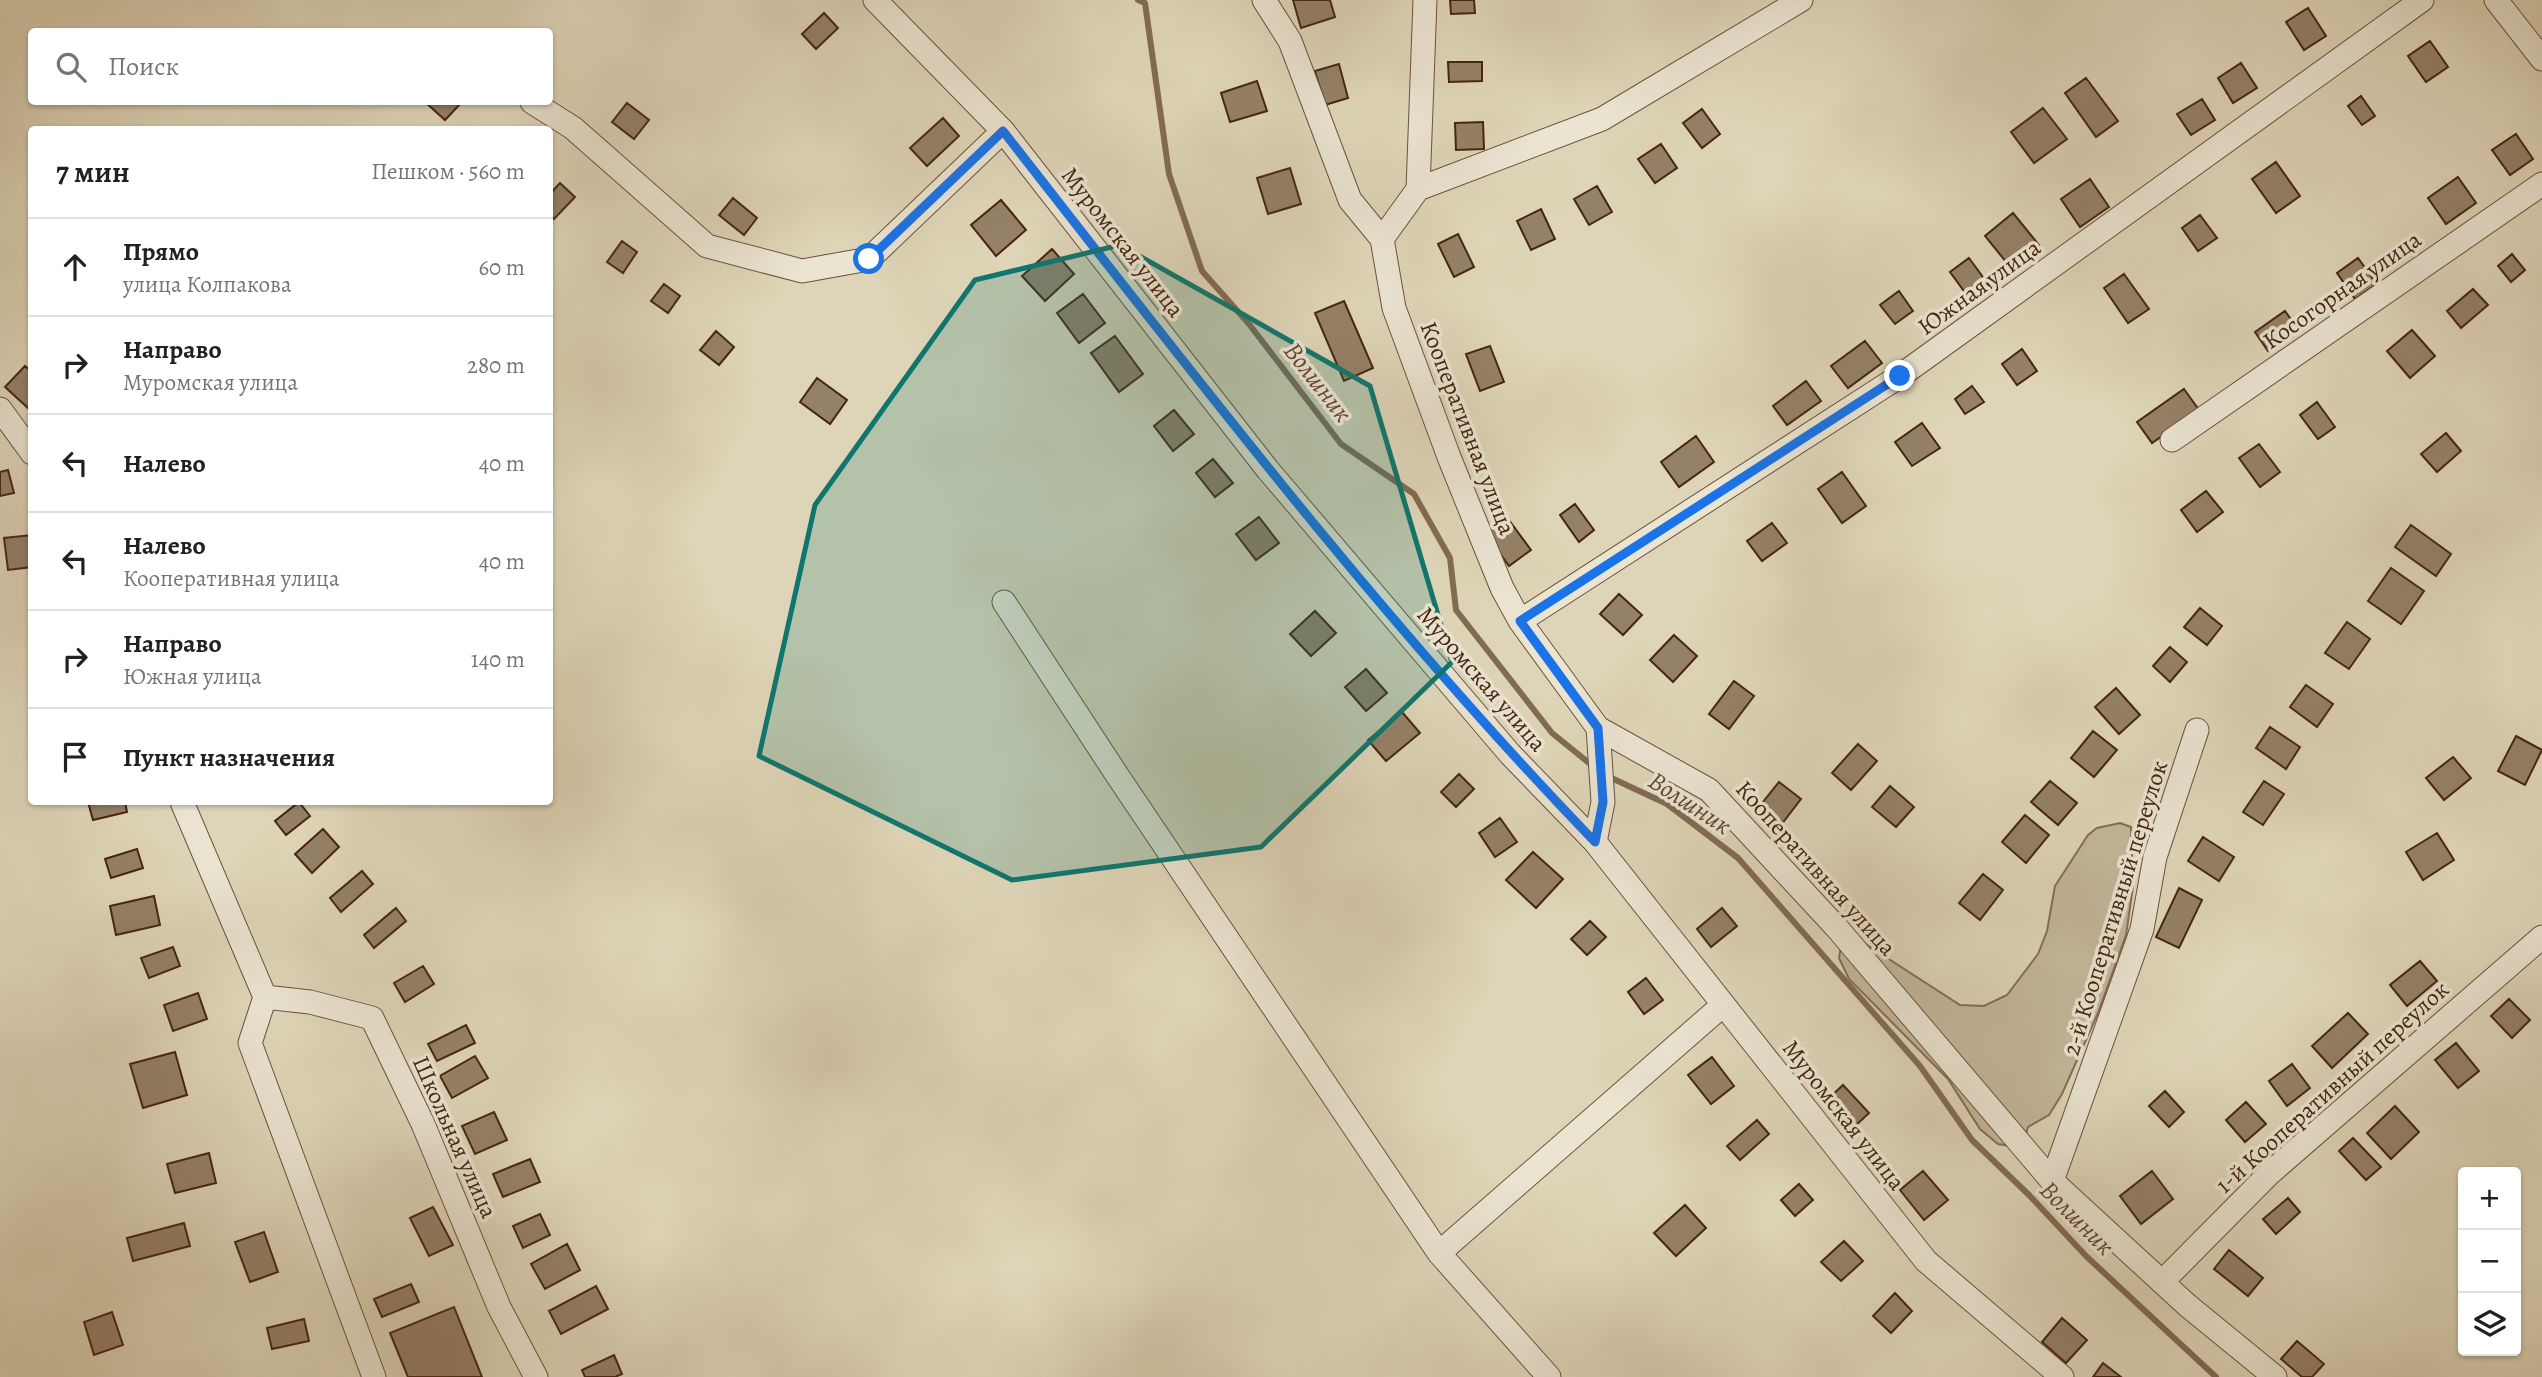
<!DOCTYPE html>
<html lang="ru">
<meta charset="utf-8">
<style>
:root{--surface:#fff;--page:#f6f6f6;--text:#202124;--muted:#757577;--line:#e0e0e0}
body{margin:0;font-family:Alegreya,serif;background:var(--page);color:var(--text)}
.controls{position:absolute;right:21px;bottom:21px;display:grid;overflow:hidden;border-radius:7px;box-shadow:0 2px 5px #0004}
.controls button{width:63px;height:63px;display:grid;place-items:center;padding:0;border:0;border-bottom:2px solid var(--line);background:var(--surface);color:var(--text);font:35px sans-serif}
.stop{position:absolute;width:21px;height:21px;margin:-16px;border:5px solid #1a73e8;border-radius:50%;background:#fff}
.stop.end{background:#1a73e8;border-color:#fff;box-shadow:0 2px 7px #0008}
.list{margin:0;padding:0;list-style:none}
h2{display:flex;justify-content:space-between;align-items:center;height:91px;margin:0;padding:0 28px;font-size:30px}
h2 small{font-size:23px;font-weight:400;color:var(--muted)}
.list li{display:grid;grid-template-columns:46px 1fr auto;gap:21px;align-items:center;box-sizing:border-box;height:98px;padding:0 28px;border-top:2px solid var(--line)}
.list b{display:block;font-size:26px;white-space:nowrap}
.list p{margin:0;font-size:23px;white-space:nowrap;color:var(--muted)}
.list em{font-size:23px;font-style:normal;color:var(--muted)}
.icon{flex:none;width:38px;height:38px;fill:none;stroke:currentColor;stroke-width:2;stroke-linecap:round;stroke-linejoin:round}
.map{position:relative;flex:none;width:2542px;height:1377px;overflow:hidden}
.search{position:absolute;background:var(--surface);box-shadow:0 2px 5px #0004;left:28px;top:28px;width:525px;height:77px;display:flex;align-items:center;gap:18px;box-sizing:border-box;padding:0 24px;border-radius:7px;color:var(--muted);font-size:26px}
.panel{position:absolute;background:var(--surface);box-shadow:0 2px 5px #0004;left:28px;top:126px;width:525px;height:679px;border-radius:7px}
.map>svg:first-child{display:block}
</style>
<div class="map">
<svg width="2542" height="1377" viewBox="0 0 2542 1377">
<rect width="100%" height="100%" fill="#ded5b8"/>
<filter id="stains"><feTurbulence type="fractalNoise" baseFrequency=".00286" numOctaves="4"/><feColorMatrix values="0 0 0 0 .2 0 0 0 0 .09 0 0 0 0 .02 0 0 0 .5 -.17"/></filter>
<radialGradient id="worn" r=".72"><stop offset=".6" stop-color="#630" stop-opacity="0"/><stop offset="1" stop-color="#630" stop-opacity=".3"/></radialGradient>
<path fill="#c4b79c" stroke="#856e57" stroke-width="2" d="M2120,823l11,4 2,60 -7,48 -28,78 -36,81 -13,21 -21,12 -6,21 -24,-4 -18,-15 -32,-50 -99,-100 -10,-21 2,-12 23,-3 96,62 24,1 23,-11 31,-41 9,-23 8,-45 33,-51 9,-7z"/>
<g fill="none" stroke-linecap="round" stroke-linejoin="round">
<path stroke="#826b54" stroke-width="6" d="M1138,0l7,3 24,171 33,97 47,53 92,120 73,50 36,64 6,52 96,123 42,34
M1605,775l62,29 71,54 182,208 52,74 57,55 57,61 130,121"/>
</g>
<path fill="#958168" stroke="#462512" stroke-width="2" d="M1293,0h37l5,17 -34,11z
M1450,0h24l1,13 -24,1z
M2308,8l18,28 -22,14 -18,-28z
M824,13l14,15 -22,21 -14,-15z
M2430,41l18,26 -22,15 -18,-26z
M1448,62h34v19l-33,1z
M2241,63l16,25 -24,15 -15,-25z
M1339,64l9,34 -23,7 -10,-34z
M2086,78l32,43 -22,16 -31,-44z
M1257,81l10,30 -37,11 -9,-29z
M2361,96l14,20 -13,9 -14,-19z
M2202,99l13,21 -24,15 -14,-21z
M425,102h37l-17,18z
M627,103l22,17 -15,19 -22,-17z
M2043,108l24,31 -33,24 -23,-31z
M1702,109l18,25 -18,14 -19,-25z
M943,118l16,18 -32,30 -17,-18z
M1483,122l1,27 -28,1 -1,-27z
M2516,134l17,25 -23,16 -18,-25z
M1661,144l16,24 -22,15 -17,-24z
M2276,162l24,34 -24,17 -24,-34z
M1290,168l11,36 -33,10 -11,-36z
M2458,177l18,26 -30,21 -18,-26z
M2090,179l19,28 -29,20 -19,-28z
M560,183l15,14 -21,22 -4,-5v-20z
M1597,186l15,26 -23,13 -15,-26z
M733,198l24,20 -13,17 -25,-20z
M1001,200l25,30 -30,26 -25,-31z
M1541,209l14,30 -24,11 -14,-29z
M2013,213l26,32 -28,23 -26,-32z
M2200,215l17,23 -19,13 -16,-23z
M1458,234l16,33 -20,10 -16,-33z
M622,241l15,11 -14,21 -16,-11z
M1052,249l22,25 -29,27 -23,-25z
M2512,254l13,16 -14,12 -13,-16z
M1969,258l22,30 -19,14 -22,-30z
M2358,258l19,26 -22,15 -18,-26z
M2124,274l25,35 -21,14 -24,-35z
M664,284l16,12 -12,17 -17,-12z
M2473,289l15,16 -27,23 -14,-17z
M1899,291l14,20 -18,13 -15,-19z
M1083,294l22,29 -26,20 -22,-30z
M1344,301l29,67 -29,13 -29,-68z
M2285,311l13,18 -30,22 -13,-19z
M2412,330l23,26 -25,22 -23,-27z
M716,331l18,16 -15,18 -19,-15z
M1115,336l28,38 -24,18 -28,-39z
M1865,341l17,22 -34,25 -17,-22z
M1490,346l14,36 -24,9 -14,-37z
M2022,349l15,22 -20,14 -15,-21z
M25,366l7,6v32l-4,4 -23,-21z
M817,378l30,22 -17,24 -30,-22z
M1806,381l15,20 -34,24 -14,-19z
M1972,386l12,16 -19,12 -10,-15z
M2184,389l15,21 -47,33 -15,-21z
M2317,402l18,25 -17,12 -18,-24z
M1174,410l20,24 -21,17 -19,-25z
M1922,423l18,25 -28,18 -17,-24z
M2446,433l15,18 -24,21 -16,-18z
M1696,436l18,26 -35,25 -18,-25z
M2259,444l21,28 -20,15 -21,-29z
M1213,459l20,24 -18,14 -19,-24z
M8,470l6,23 -14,3v-24z
M1842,472l24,34 -24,17 -24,-34z
M2206,491l17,21 -26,20 -16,-22z
M1575,504l19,26 -15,12 -19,-27z
M1506,516l25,34 -22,16 -25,-35z
M1259,517l20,26 -23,17 -20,-26z
M1772,523l15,20 -25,18 -15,-20z
M2411,525l40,29 -15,22 -41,-29z
M32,535v32l-24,3 -4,-32z
M2391,568l33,23 -23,33 -33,-23z
M1619,594l23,21 -19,20 -23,-21z
M2200,608l22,18 -15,19 -23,-18z
M1315,611l21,22 -25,23 -21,-22z
M2347,622l23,17 -21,30 -24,-16z
M1674,635l23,21 -24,26 -23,-22z
M2170,647l17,15 -17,20 -17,-16z
M1366,669l21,24 -21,18 -21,-24z
M1734,681l20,15 -25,33 -20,-15z
M2306,685l27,19 -16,23 -27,-20z
M2116,688l24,27 -21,19 -24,-27z
M1402,712l18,21 -34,28 -18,-21z
M2270,727l30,20 -14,22 -30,-21z
M2093,731l24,19 -23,27 -23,-19z
M2516,736l26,14 -17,35 -27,-14z
M1858,744l19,17 -26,29 -19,-17z
M2453,757l18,21 -27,22 -18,-22z
M1459,774l15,15 -18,18 -15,-15z
M2050,781l27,22 -19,22 -27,-23z
M2264,781l20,13 -21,31 -20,-13z
M1779,782l22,17 -20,26 -22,-18z
M1890,786l24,21 -18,20 -24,-20z
M88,802h37l2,10 -34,8z
M299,802l11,14 -24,19 -11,-14z
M2025,815l24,20 -23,28 -24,-21z
M1500,818l17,24 -22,15 -16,-24z
M323,829l16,18 -27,26 -17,-19z
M2437,833l17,27 -31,20 -17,-28z
M2203,837l31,20 -15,24 -31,-20z
M137,849l6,19 -32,10 -6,-19z
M1533,852l30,27 -27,29 -30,-28z
M362,871l11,13 -32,28 -11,-14z
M1983,874l20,16 -23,30 -21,-17z
M2179,888l23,12 -23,48 -23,-11z
M154,896l6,29 -44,10 -6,-29z
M396,908l10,13 -32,27 -10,-13z
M1722,908l15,18 -26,21 -14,-18z
M1590,921l16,16 -19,18 -16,-16z
M173,947l7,19 -31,12 -8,-20z
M2420,961l17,20 -30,25 -17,-21z
M423,966l11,18 -29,18 -11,-19z
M1646,978l17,22 -19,14 -16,-22z
M198,993l9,26 -34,12 -9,-26z
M2509,999l21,21 -18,18 -21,-22z
M2348,1013l20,21 -36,34 -20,-22z
M466,1025l9,18 -38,18 -9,-17z
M2456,1043l23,28 -21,17 -23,-28z
M175,1052l12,43 -44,13 -13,-44z
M475,1056l13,22 -36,20 -12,-22z
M1712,1057l22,29 -23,18 -23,-29z
M2292,1064l18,24 -23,18 -18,-25z
M1843,1085l26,28 -16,15 -26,-28z
M2165,1091l19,21 -15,15 -20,-21z
M2246,1102l20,22 -21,18 -19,-22z
M2395,1106l24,26 -28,27 -24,-26z
M494,1112l13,28 -32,14 -13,-28z
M1757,1120l12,14 -29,26 -13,-14z
M2353,1138l28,29 -15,13 -27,-29z
M209,1153l7,30 -41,10 -8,-29z
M530,1159l10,23 -37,15 -10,-23z
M1923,1171l25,29 -24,20 -24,-30z
M2152,1171l21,28 -32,25 -21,-28z
M1799,1184l14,16 -18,16 -14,-16z
M2288,1198l12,14 -24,22 -13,-15z
M1685,1205l21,23 -30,28 -22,-23z
M433,1207l20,38 -24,11 -19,-38z
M540,1214l10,21 -27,13 -10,-22z
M184,1223l6,23 -57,15 -6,-23z
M264,1232l14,40 -28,10 -15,-40z
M1844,1241l19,20 -22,20 -20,-19z
M567,1244l13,26 -35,19 -14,-25z
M2229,1250l34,28 -15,18 -34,-27z
M411,1284l8,18 -37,15 -8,-18z
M596,1286l12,23 -47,25 -12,-23z
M1895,1293l17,18 -21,22 -18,-17z
M454,1307l28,70h-74l-18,-44z
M112,1312l11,33 -29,10 -10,-33z
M2062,1318l25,22 -21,23 -24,-21z
M304,1319l5,22 -37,8 -5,-21z
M2297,1341l27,23 -12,13h-10l-21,-18z
M614,1355l8,19 -7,3h-30l-3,-7z
M2103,1363l18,14h-28z"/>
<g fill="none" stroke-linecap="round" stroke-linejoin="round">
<defs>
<path id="minor" d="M875,0l128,131 265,339 242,284 85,88 331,419 136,116
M1264,0l26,41 60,159 32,39 12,69 55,149 53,131 18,33 78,107 111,62 128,138 215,253 135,124 88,72
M2496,0l46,59
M532,102l41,26 134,118 95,25 67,-12 134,-128
M1418,189l184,-70 199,-119
M1418,189l7,-189
M1382,239l36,-50
M0,409l32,44
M2172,440l370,-256
M1004,602l113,173 322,478
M1520,621l380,-245 522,-376
M182,802l83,195 -15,46 124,334
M1595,842l8,-40 -5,-74
M265,997l45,5 62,16 51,106 76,183 37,70
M2052,1181l90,-252 13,-72 42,-127
M2162,1282l108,-109 272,-236
M1549,1377l-110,-124 284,-248"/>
</defs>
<use href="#minor" stroke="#6c513c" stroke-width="25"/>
<use href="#minor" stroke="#eae4d1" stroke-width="23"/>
</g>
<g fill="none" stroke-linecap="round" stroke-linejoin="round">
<path stroke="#1a73e8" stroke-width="9" d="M869,259l134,-128c190,243 378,489 592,711l8,-40 -5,-74 -78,-107 380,-245"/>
</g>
<path fill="#0f766e" fill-opacity="0.2" stroke="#0f766e" stroke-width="5" stroke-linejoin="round" d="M1120,245l250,141 82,276 -191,185 -249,33 -253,-124 56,-251 160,-225z"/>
<g text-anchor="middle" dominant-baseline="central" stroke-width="7" stroke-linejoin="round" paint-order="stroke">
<g font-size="24" fill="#462512" stroke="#eae4d1">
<text transform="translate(1123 242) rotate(52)">Муромская улица</text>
<text transform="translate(1979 287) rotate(-36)">Южная улица</text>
<text transform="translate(2342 290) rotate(-35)">Косогорная улица</text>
<text transform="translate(1468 428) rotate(69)">Кооперативная улица</text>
<text transform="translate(1482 679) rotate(49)">Муромская улица</text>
<text transform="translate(1816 868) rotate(48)">Кооперативная улица</text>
<text transform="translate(2115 908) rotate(-73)">2-й Кооперативный переулок</text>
<text transform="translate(2332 1087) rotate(-42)">1-й Кооперативный переулок</text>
<text transform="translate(1844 1115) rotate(52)">Муромская улица</text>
<text transform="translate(455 1137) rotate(66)">Школьная улица</text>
</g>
<g font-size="26" font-style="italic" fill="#644833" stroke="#eae4d1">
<text transform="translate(1318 382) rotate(52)">Волшник</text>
<text transform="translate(1690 803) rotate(33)">Волшник</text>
<text transform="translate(2077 1218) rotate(45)">Волшник</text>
</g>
</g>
<rect width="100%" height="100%" filter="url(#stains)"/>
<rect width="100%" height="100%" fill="url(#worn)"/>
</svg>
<div class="controls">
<button>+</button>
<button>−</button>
<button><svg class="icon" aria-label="layers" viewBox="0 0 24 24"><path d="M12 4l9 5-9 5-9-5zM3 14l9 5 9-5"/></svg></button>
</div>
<div class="stop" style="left:869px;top:259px"></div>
<div class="stop end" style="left:1900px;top:376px"></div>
<div class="search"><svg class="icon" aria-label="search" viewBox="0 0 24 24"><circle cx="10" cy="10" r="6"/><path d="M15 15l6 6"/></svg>Поиск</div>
<section class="panel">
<h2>7 мин<small>Пешком · 560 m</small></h2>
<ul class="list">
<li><svg class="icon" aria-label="ahead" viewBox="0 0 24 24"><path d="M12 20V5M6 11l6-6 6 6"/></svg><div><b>Прямо</b><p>улица Колпакова</p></div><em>60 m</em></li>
<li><svg class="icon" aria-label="right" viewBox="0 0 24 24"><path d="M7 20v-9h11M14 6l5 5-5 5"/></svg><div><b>Направо</b><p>Муромская улица</p></div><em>280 m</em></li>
<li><svg class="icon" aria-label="left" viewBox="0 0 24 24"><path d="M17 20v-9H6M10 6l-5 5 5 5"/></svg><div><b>Налево</b></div><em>40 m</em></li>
<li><svg class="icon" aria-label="left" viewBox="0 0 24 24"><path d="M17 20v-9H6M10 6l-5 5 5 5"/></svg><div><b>Налево</b><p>Кооперативная улица</p></div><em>40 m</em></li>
<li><svg class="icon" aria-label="right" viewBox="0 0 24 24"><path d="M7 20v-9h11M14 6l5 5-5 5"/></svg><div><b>Направо</b><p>Южная улица</p></div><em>140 m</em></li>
<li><svg class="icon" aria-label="arrive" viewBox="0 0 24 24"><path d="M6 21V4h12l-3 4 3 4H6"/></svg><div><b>Пункт назначения</b></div></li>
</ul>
</section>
</div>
